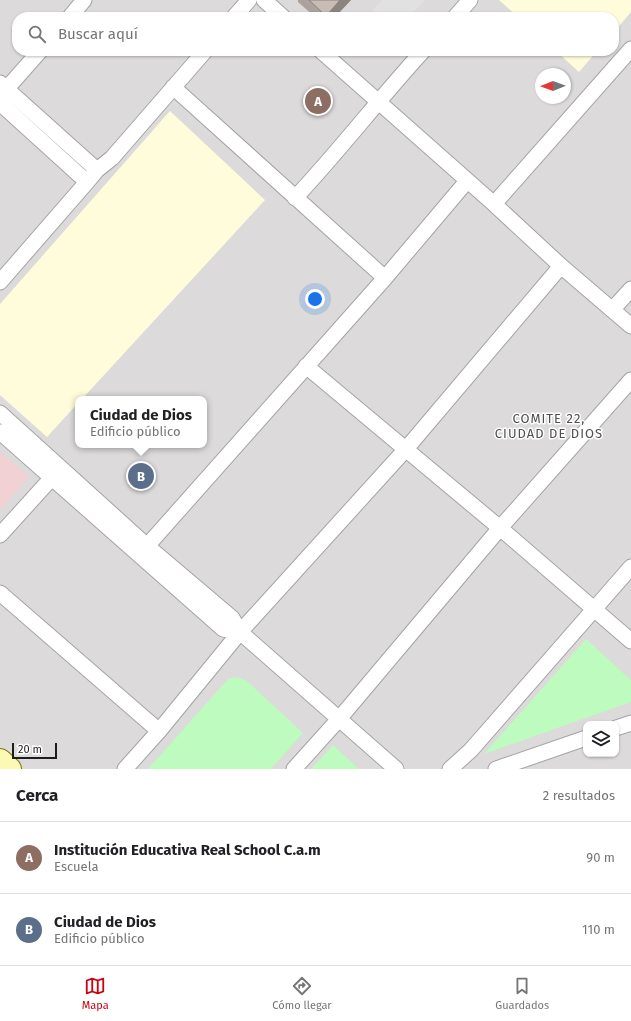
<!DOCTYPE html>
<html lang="es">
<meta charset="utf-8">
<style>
:root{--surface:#fff;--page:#f6f6f6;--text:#202124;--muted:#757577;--line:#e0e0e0;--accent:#cb0012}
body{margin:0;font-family:"Fira Sans",sans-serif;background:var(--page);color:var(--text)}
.controls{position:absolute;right:12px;bottom:12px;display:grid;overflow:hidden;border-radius:8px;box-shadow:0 1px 3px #0004}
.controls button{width:36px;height:36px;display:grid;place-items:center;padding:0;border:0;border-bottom:1px solid var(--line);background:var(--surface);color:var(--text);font:20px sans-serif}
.compass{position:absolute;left:535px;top:68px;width:36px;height:36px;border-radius:50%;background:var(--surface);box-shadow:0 1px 3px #0004;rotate:269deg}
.scale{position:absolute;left:12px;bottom:10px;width:45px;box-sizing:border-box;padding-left:4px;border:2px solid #1d1d1d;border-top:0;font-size:11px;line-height:14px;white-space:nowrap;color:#1d1d1d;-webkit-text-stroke:3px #fff;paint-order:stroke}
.you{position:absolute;left:315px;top:299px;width:14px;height:14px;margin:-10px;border:3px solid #fff;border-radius:50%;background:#1a73e8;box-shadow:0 0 0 6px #1a73e833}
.badge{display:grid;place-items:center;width:26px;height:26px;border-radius:50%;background:var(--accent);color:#fff;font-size:13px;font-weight:700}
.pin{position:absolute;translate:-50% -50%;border:2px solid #fff;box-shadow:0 1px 4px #0006}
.popup{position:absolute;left:75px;top:396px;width:132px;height:52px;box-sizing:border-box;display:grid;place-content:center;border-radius:8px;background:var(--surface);filter:drop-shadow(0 1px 3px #0005);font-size:13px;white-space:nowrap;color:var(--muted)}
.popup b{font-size:15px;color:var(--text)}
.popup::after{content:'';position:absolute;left:50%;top:100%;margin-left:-8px;border:8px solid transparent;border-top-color:var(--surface)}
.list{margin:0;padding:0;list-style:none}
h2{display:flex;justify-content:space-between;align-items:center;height:52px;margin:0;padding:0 16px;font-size:17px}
h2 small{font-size:13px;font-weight:400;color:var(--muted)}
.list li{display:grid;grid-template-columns:26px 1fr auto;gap:12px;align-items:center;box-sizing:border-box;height:72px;padding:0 16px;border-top:1px solid var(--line)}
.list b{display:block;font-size:15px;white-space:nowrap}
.list p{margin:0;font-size:13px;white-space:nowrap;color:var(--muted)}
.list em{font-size:13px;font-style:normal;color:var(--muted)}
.icon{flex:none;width:22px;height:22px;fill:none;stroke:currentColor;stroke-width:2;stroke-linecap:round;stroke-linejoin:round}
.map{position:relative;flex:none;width:631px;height:769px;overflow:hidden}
.search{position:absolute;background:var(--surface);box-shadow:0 1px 3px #0004;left:12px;right:12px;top:12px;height:44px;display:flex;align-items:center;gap:10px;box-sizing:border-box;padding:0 14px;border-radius:16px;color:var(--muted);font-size:15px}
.sheet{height:196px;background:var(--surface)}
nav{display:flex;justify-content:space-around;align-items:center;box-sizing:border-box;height:56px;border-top:1px solid var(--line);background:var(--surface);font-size:11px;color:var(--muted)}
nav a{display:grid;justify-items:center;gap:2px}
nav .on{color:var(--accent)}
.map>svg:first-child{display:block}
</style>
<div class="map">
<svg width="631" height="769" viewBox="0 0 631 769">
<rect width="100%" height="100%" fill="#efeae3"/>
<path fill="#dcdada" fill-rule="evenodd" d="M0,0h631v769h-631zM17,17h597v34h-597zM541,74h24v24h-24zM78,399h126v46h-126zM586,724h30v30h-30z"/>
<path fill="#f1d1d3" d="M0,452l29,25 -29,33z"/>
<path fill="#fffcdc" d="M499,0h132v12l-17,20v-15h-96z
M556,51h41l-18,21z
M170,111l95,89 -183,199h-4v4l-31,34 -47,-42v-91z"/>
<path fill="#befbbe" d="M586,639l45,41v22l-147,52z
M238,677l9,4 56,52 -32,36h-123l80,-90z
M333,745l26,24h-48z"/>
<path fill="#e1e1e1" d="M382,0h43l-16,17h-42z"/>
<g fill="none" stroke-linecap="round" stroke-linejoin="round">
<defs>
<path id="minor" d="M264,0l19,17
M70,17l14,-17
M234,17l15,-17
M455,17l15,-17
M321,51l173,153 67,62 70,60
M0,83l97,87
M173,87l212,191
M1,95l39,-44
M0,103l87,79
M295,198c45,-48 84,-99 128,-147
M494,204l137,-155
M0,282l87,-100 10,-12 15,-12 93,-107
M612,310l19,-21
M306,366l194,162 131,113
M0,413l147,133 85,72 8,14 156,137
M0,432l223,197 17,3
M0,535l58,-64
M147,546l238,-268 82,-97
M0,593l159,138
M616,728l15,-5
M125,769l34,-38 81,-99 166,-183 155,-183
M294,769l45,-50 161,-191 131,-148
M450,769l21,-19 160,-183
M496,769l90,-31"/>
<path id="secondary" d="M0,760l10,9"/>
</defs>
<use href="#minor" stroke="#a4a4a4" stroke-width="17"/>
<use href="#secondary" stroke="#767801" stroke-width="24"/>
<use href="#minor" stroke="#fff" stroke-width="15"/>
<use href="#secondary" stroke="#fbf9b4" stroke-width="22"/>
</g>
<path fill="#aba29d" d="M298,0h53l-16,17h-20l-17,-15z"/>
<path fill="#8b847f" d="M340,0h11l-16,17h-9v-1z"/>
<path fill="#c7bcb6" stroke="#8b847f" d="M309,0h31l-14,16z"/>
<g text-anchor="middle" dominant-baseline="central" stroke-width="3" stroke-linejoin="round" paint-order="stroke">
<g font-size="13" letter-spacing="1" fill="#505050" stroke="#fff">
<text x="549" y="418">COMITE 22,<tspan x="549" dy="15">CIUDAD DE DIOS</tspan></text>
</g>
</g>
</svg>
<div class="controls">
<button><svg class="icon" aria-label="layers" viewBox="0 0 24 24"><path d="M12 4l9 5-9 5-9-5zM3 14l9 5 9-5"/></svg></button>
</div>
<svg class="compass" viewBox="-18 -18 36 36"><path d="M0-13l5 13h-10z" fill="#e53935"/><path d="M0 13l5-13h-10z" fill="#757577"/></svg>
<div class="scale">20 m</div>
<div class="you"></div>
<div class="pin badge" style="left:318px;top:101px;background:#8d6e63">A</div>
<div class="pin badge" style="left:141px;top:476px;background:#5c6f8a">B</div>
<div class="popup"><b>Ciudad de Dios</b>Edificio público</div>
<div class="search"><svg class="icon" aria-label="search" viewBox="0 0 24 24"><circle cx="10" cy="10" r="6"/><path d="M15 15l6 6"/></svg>Buscar aquí</div>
</div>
<section class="sheet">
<h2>Cerca<small>2 resultados</small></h2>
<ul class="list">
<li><span class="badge" style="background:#8d6e63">A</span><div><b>Institución Educativa Real School C.a.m</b><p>Escuela</p></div><em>90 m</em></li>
<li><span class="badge" style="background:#5c6f8a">B</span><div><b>Ciudad de Dios</b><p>Edificio público</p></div><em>110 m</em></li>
</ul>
</section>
<nav>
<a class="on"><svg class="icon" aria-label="map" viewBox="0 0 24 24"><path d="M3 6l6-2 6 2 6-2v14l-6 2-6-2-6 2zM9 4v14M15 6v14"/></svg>Mapa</a>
<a><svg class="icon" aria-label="directions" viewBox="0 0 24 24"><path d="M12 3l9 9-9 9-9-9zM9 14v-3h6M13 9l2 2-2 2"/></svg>Cómo llegar</a>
<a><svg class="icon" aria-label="saved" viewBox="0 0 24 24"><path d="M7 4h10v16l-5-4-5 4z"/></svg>Guardados</a>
</nav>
